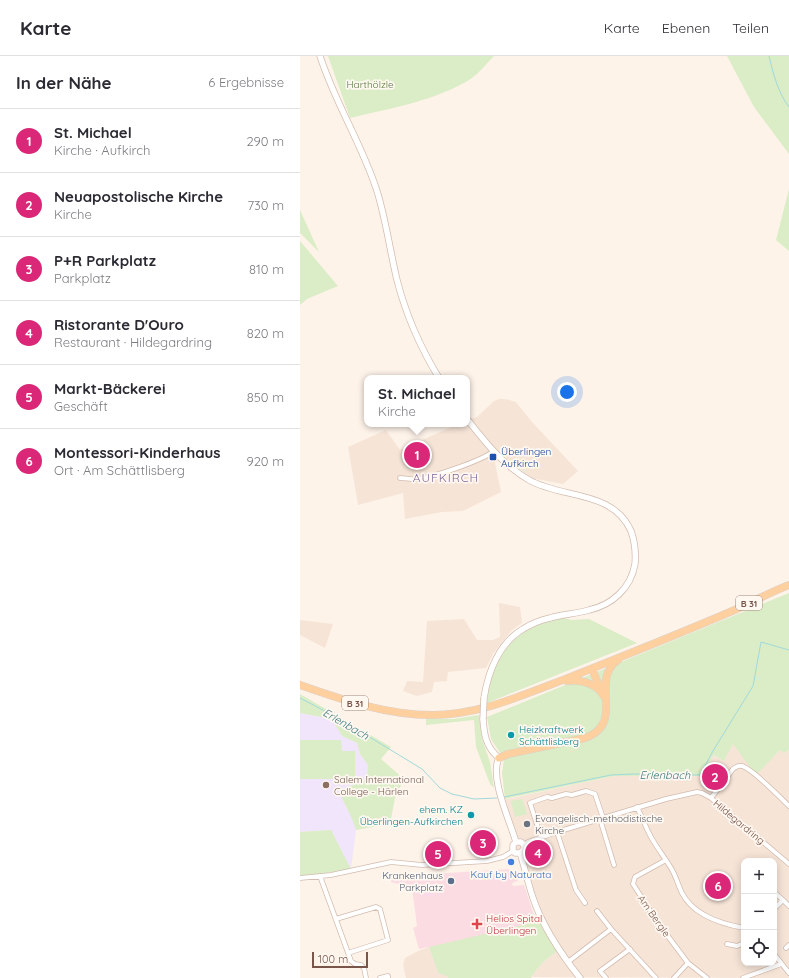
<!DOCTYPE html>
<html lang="de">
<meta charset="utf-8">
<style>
:root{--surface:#fff;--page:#f2f2f3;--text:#2b2b33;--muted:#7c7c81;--line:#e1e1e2;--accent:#db2777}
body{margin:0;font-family:Quicksand,sans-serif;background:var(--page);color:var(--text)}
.controls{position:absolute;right:12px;bottom:12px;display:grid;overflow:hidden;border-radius:8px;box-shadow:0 2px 10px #0003}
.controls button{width:36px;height:36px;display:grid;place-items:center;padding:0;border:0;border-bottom:1px solid var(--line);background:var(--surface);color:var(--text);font:20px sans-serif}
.scale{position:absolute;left:12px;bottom:10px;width:56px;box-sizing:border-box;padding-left:4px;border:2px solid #7a564a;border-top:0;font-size:11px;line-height:14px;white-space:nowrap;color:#7a564a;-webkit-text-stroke:3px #fff8f1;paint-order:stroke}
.you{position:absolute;left:267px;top:336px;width:14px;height:14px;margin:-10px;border:3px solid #fff;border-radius:50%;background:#1a73e8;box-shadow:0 0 0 6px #1a73e833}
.badge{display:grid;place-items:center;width:26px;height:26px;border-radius:50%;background:var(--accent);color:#fff;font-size:13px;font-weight:700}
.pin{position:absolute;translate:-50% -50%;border:2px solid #fff;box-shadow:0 1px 4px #0006}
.popup{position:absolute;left:64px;top:319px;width:106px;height:52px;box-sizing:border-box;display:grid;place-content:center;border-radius:8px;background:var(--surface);filter:drop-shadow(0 1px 3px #0005);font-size:13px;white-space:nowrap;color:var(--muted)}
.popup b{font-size:15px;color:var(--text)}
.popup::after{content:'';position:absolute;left:50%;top:100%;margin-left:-8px;border:8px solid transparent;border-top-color:var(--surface)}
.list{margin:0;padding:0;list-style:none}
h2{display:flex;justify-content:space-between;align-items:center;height:52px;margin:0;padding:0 16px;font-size:17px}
h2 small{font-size:13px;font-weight:400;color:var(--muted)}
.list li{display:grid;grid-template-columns:26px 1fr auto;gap:12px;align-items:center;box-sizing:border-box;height:64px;padding:0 16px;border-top:1px solid var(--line)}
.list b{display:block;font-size:15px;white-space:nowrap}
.list p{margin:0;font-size:13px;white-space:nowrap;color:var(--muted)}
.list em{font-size:13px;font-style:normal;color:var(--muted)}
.icon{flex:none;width:22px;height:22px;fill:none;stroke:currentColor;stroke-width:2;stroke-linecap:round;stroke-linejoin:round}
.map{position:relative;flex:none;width:489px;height:922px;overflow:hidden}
header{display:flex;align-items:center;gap:24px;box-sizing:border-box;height:56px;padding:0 20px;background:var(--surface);border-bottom:1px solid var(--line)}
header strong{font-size:19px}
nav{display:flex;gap:22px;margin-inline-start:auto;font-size:14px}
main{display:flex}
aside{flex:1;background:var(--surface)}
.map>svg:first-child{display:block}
</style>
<header>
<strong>Karte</strong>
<nav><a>Karte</a><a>Ebenen</a><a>Teilen</a></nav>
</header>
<main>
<aside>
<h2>In der Nähe<small>6 Ergebnisse</small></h2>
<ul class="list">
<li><span class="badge">1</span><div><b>St. Michael</b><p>Kirche · Aufkirch</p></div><em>290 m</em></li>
<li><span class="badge">2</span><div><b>Neuapostolische Kirche</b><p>Kirche</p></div><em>730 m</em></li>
<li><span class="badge">3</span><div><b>P+R Parkplatz</b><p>Parkplatz</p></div><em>810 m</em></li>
<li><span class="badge">4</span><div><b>Ristorante D'Ouro</b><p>Restaurant · Hildegardring</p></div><em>820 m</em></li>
<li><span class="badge">5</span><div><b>Markt-Bäckerei</b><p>Geschäft</p></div><em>850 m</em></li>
<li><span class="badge">6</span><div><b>Montessori-Kinderhaus</b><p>Ort · Am Schättlisberg</p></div><em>920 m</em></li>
</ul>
</aside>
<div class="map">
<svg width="489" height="922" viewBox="0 0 489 922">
<rect width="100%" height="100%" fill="#fef3e9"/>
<path fill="#f6e4d7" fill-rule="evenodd" d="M199,343h6l11,3 16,20 46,49 -15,13 -32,-6 -26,-21 -10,6 6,29 -38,19 -21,1 -37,7 -2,-26 -45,12 -10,-58 38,-17 14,20 58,-26h9v-4l10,-3 17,-16z
M199,547l21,4 2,16 -10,7 -9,11 -10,13 -7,14 -38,4 -1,9 -13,1 -2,10 -15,4 -14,-5 4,-10 16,1 4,-61 37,-2 13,21h16l7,-3z
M0,564l33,4 -8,24 -25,-13z
M433,687l37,17 11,-11 3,4 5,-3v228l-258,-1 11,-14 15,-12 -15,-24 -43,-126 115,-25h87l13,-21 10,6zM444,805h30v102h-30z
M129,891l9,26 9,3 1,2h-42l-3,-13 2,-7 13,-7z"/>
<path fill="#f0e5fa" d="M0,657l32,6 10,17 15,7 3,11 8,11 -1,14 -22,27 8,12 3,12 -5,39 -20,-39 -31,2z"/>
<path fill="#fcdce3" d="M210,813l8,12 -6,2 1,3 11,-1 12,36 5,12 -88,45 -15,-5 -9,-26 -10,2 -6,-21 4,-2 -5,-38 -21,-6 1,-9 9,-1 15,3z"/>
<path fill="#daedc6" d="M28,0h166c-7,7 -14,16 -22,22 -36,23 -81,30 -122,40z
M427,0h62v98l-35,-47z
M489,133v62l-13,-11z
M0,154l19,42 -19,-19z
M0,185l38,45 -31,13 -7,6z
M489,537v157l-5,3 -4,-3 -24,25 -23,-31 -9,17 -10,-6 -13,21h-87l-109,23 -3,-26 2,-14 -13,-20 -4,-22z
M264,562l7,2 18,-1 48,24 -150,60c4,-38 19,-67 56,-80 6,-3 14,-4 21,-5z
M0,638l91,53 -10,12 23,20 -9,19 -5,26 -34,6c-4,-14 -12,-26 -17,-39l28,-12 1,-14 -8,-11 -3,-11 -15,-7 -10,-17 -32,-6z
M179,659l3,24 8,23 4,26 -4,-4 -14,-37 -2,-27 -48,5v-6h27z
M0,684h41l1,11h13v28h-55z
M222,743l5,15 -12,3 -4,-16z
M31,774l20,39 -24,4 -27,3v-44z
M240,865l2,6 15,24 -15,12 -11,14 1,1h-84l-1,-2 -9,-3 -9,-26z"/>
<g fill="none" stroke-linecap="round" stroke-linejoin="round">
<path stroke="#a1d9db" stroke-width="1" d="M469,0c4,17 9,37 20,51
M0,642l40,21 82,50 18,19 12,6 22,5 23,-1
M204,741l107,-22 22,-1 67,1 13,-24 40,-65 8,-44 28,8"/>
<defs>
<path id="minor" d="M100,422c6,0 13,2 19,1 17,-3 62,-18 75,-28
M411,742l22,-29c3,-2 5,-4 9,-3 9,2 39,32 47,40
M337,751c5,10 9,21 14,30 6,11 14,21 20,31 5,8 7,17 11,25 11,22 40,31 62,35
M300,763l14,46
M257,776l19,58 9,13
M241,781l-11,-34 17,-6 5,1 14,-4 6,1 14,-4 9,3 8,24
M224,789l4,-3 29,-10 109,-33 31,-7 5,1 9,5 78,66
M366,804l-31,17 -2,7 25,39 30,40 19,15
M20,820l31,85 4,3 6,1 3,3 2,10
M0,822l31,-3 60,-13 31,3 65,-4 16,-4 10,-6
M474,836l9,8
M474,853l9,-9 6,6
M297,855l14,18 45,49
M36,863l40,-12 4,2 8,31 -40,13
M427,888l10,2 7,-3
M486,892l3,-3
M474,898l15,19
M268,906l43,-33
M80,922l8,-2v2
M306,922l-6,-7 30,-22
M374,922l14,-15
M443,922l38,-14"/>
<path id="tertiary" d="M20,0c15,47 42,88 57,135 9,29 13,60 20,89 9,35 23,67 42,98
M167,363c18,23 37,47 62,61 34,19 84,10 102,51 4,11 5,21 4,33 -4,24 -23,41 -46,46 -13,4 -26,4 -39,8 -9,2 -19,6 -27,11 -24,14 -35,43 -39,69
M183,663c1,16 3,28 16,39 -10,19 11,63 17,84
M216,786h5l3,3v4l-4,4
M216,786l-3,3v6l2,2h5
M220,797c5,15 8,31 13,45 10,30 28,56 47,80"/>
<path id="primary" d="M292,613l9,21
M267,625c15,-2 31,3 38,17
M0,629c43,15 86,30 132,30 47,0 88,-19 131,-35 58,-23 116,-46 174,-71 17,-8 34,-17 52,-24
M199,702l9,-4 77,-16c42,-15 3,-57 33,-78"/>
</defs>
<use href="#minor" stroke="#d3bcb0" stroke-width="5.5"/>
<use href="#tertiary" stroke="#d3bcb0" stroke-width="7"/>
<use href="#primary" stroke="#dad0cc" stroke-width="8"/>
<use href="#minor" stroke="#fff" stroke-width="4"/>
<use href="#tertiary" stroke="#fff" stroke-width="5.5"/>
<use href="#primary" stroke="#fed09f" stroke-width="7"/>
<defs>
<path id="tertiary-bridge" d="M183,663l1,-21"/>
</defs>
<use href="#tertiary-bridge" stroke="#d3bcb0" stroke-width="7" stroke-linecap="butt"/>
<use href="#tertiary-bridge" stroke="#fff" stroke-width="5.5"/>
</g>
<rect fill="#1a4fb4" stroke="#fff8f1" stroke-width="1.5" x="189" y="397" width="8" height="8" rx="2"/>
<g fill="#0f9aa8" stroke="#fff8f1" stroke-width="1.5">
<circle cx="211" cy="679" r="4"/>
<circle cx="171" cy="759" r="4"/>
</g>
<circle fill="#8d6e63" stroke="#fff8f1" stroke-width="1.5" cx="26" cy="729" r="4"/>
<circle fill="#6b7280" stroke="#fff8f1" stroke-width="1.5" cx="227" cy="768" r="4"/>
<circle fill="#3f7fe0" stroke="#fff8f1" stroke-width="1.5" cx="211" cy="806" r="4"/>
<circle fill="#5c6f8a" stroke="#fff8f1" stroke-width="1.5" cx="151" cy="825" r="4"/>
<path fill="#e0444e" stroke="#fff8f1" stroke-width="1.5" d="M175 862h4v4h4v4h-4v4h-4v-4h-4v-4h4z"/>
<g text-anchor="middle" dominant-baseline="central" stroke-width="3.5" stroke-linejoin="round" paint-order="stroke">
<g fill="#fff8f1" stroke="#a2877c" stroke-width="1">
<rect x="436" y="540" width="26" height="14" rx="3"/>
<rect x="42" y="640" width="26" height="14" rx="3"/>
</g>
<g font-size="9" font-weight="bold" fill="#7a564a">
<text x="449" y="547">B 31</text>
<text x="55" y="647">B 31</text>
</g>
<g font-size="10" fill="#577a3f" stroke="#fff8f1">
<text x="70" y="28">Harthölzle</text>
</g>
<g font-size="10" fill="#164399" stroke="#fff8f1" text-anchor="start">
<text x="201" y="395">Überlingen<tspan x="201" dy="12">Aufkirch</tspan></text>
</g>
<g font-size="10" fill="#0d838f" stroke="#fff8f1" text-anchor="start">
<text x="219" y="673">Heizkraftwerk<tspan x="219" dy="12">Schättlisberg</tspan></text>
<text x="163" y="753" text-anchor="end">ehem. KZ<tspan x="163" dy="12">Überlingen-Aufkirchen</tspan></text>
</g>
<g font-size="10" fill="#785e54" stroke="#fff8f1" text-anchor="start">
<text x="34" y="723">Salem International<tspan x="34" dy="12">College - Härlen</tspan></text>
</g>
<g font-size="10" fill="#5b616d" stroke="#fff8f1" text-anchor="start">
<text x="235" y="762">Evangelisch-methodistische<tspan x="235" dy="12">Kirche</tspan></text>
</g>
<g font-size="10" fill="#7a564a" stroke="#fff8f1">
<text transform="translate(439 766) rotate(40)">Hildegardring</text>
<text transform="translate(354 860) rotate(55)">Am Bergle</text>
</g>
<g font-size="10" fill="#366cbe" stroke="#fff8f1">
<text x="211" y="818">Kauf by Naturata</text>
</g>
<g font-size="10" fill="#4e5e75" stroke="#fff8f1" text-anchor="end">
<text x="143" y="819">Krankenhaus<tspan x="143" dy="12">Parkplatz</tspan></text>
</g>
<g font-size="10" fill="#be3a42" stroke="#fff8f1" text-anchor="start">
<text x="186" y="862">Helios Spital<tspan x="186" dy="12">Überlingen</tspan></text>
</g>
<g font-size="11" font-style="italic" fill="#3c7c80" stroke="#fff8f1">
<text transform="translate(46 668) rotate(30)">Erlenbach</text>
<text x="365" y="719">Erlenbach</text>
</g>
<g font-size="12" letter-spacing="1" fill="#84679d" stroke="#fff8f1">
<text x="146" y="421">AUFKIRCH</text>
</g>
</g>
</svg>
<div class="controls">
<button>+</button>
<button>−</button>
<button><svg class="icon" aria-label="locate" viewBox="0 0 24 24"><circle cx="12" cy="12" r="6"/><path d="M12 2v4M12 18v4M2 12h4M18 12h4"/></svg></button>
</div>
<div class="scale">100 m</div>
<div class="you"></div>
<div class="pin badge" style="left:117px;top:399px">1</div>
<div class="popup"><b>St. Michael</b>Kirche</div>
<div class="pin badge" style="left:415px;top:721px">2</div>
<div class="pin badge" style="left:183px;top:787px">3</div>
<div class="pin badge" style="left:238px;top:797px">4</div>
<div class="pin badge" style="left:138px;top:798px">5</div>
<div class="pin badge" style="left:418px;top:830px">6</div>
</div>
</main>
